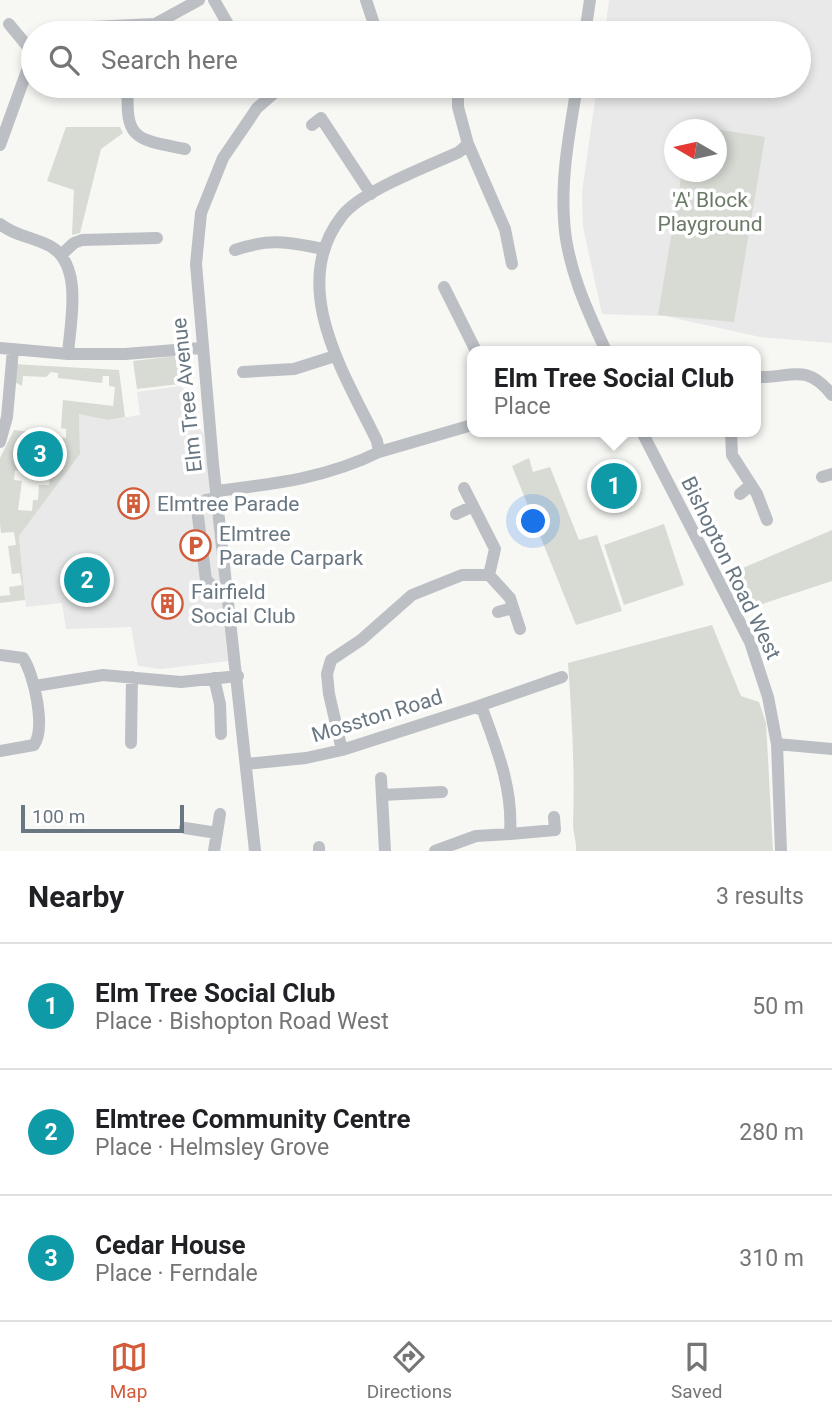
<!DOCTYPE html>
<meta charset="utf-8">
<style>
:root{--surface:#fff;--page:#f2f2f2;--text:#202124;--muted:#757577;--line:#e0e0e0;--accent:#d25b3a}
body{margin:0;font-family:Roboto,sans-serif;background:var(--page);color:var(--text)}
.compass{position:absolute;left:664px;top:119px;width:63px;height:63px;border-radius:50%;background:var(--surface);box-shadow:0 4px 10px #0003;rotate:279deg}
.scale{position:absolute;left:21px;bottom:18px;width:163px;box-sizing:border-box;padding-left:7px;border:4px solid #697782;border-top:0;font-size:19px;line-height:24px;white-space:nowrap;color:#697782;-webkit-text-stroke:5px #fff;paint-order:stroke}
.you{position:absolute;left:534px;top:522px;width:24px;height:24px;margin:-18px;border:5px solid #fff;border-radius:50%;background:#1a73e8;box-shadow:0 0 0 10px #1a73e833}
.badge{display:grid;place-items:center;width:46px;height:46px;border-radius:50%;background:var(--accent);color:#fff;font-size:23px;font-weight:700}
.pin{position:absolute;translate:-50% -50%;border:4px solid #fff;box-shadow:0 2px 7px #0006}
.popup{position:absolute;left:467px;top:346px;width:294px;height:91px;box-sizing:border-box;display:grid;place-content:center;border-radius:14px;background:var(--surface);filter:drop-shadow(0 2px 5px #0005);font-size:23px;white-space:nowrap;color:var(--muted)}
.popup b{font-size:26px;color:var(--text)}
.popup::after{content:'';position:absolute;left:50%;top:100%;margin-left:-14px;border:14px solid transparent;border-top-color:var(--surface)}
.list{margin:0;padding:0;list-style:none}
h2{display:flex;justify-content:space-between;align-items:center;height:91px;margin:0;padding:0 28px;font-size:30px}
h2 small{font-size:23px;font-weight:400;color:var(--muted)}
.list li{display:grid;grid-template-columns:46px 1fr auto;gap:21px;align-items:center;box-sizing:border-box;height:126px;padding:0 28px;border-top:2px solid var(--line)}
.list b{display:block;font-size:26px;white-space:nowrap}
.list p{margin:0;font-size:23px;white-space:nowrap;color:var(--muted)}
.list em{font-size:23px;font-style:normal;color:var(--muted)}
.icon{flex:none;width:38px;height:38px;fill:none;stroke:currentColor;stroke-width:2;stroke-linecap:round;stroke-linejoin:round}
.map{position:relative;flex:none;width:832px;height:851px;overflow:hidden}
.search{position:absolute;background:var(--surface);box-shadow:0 4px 10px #0003;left:21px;right:21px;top:21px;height:77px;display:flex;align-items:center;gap:18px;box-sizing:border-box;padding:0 24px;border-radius:38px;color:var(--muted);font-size:26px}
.sheet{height:469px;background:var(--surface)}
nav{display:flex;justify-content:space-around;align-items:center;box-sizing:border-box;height:98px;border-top:2px solid var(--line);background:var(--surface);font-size:19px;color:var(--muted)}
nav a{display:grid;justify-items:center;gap:4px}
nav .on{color:var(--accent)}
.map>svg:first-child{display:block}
</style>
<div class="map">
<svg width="832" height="851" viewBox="0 0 832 851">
<rect width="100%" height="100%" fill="#f7f7f4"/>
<path fill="#e8e9e8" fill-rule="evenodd" d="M609,0h223v343l-72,-6 -95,-21 -63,-2 -19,-87 -1,-35 15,-106h202v-53h-194zM674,130h42v42h-42z
M180,386l10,8 3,28 11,12 24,227 -67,8 -23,-3 -7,-39 -65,2 -4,-26 -36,4 -7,-71 61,-82 -1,-41 29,7 32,-5 -3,-23z"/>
<path fill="#d7dbd4" d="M690,125l75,12 -31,185 -76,-7 24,-143h34v-42l-27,-1z
M66,127h54l3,6 -22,16 -21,84 -8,2 2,-45 -27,-9z
M185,355l3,28 -51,6 -4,-28z
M12,364l107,6 6,47 -17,3 -29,-6 1,40 -61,82 6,64 -25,3v-7l10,-1 -1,-8 13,-2 -2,-12 -8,1 -4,-28 8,-1 -2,-13 -13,1 -1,-9v-66l14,-28 16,2 -2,39 -13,-1 -1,10 8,1 -4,29 14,1 1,-11h5l1,-15h10l3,-48 14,1v-9l-5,-1 2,-28 50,6 2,-19 -6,-1v-10h-6l-1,7 -44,-5v-5l-7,-1 -5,5 -23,-1 -1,10 -11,-6z
M529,458l4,14 17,-5 29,73 18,-5 25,76 -46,14 -64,-159z
M664,524l20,61 -60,20 -20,-60z
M832,530v51l-85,28 -16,-36z
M712,625l29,71 18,6 7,21 7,128h-197c1,-9 -3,-17 -3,-26 2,-54 -1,-107 -5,-162z"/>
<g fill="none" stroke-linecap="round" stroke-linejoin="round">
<path stroke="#bcc0c4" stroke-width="12" d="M214,0l19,33
M366,0l11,33
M9,24l24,29
M54,33l16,-5 85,-4 44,-24
M585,33l5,-33
M128,86c-3,54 7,53 57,63
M577,86c-7,44 -16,88 -13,133 2,46 23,91 42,132
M312,125l9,-7 50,76
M468,144l37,85 7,35
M0,145l33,-91
M0,224c15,12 33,13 50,22 34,19 20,77 18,108
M235,250c34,-12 53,-8 88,-1
M61,255l13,-12 8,-3 75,-2
M444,287l32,64
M0,348l68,6h57l76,-6
M243,372l51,-3 41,-13
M756,377c34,2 49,-16 76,18
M642,432l108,210 18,55 9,47 4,107
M731,432l1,23 25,39 10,26
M0,442l7,-25 6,-68
M379,452l93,-27
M822,477l10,-3
M464,488l31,61 -6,26 21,23 10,31
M217,491c56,-7 110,-13 162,-39l-2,-11c-32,-66 -90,-155 -35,-225 19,-25 87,-50 117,-64l9,-8 -10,-37v-21
M740,494l11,-9
M218,498l-12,2 -9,9 9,71 12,11h10
M456,514l15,-7
M498,612l15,-4
M0,655l23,3c11,16 23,70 11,87l-34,6
M214,678l6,26 1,30
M35,686l68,-11 78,7 57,-6
M476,707l86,-30
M131,743l1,-66
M777,744l55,5
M342,750l-13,-56 -2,-20 4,-14 30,-20 51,-45 50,-20h27
M247,764l59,-6 36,-8 134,-43 7,4c15,41 30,78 27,123l-34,2 -41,15
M381,778l4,73
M382,795l60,-3
M185,828l32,5
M510,834l45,-4 -1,-13
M319,847v4
M214,851l6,-37
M255,851l-42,-387 -17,-200 5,-51 22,-55 34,-50 25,-22"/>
</g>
<defs>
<symbol id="building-ring" viewBox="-11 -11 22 22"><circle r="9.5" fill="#fff" stroke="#d25b3a" stroke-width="1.5"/><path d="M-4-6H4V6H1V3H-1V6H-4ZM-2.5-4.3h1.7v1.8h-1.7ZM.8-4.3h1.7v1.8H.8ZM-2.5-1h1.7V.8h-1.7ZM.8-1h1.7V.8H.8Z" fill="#d25b3a"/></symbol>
<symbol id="parking-ring" viewBox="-11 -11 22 22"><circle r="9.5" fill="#fff" stroke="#d25b3a" stroke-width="1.5"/><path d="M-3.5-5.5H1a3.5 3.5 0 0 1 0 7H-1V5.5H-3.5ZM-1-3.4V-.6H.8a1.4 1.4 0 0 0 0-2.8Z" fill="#d25b3a"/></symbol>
</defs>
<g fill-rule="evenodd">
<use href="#building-ring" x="116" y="486" width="35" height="35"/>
<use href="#parking-ring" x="178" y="528" width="35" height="35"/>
<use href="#building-ring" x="150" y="586" width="35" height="35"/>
</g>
<g text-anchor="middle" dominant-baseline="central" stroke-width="7" stroke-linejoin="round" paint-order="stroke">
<g font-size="21" fill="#6b7a67" stroke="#fff">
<text x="710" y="200">'A' Block<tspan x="710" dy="24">Playground</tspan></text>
</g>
<g font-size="21" fill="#697782" stroke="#fff">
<text transform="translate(187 395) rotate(-96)">Elm Tree Avenue</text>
<text transform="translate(731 568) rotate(64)">Bishopton Road West</text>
<text transform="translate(377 716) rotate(-17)">Mosston Road</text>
</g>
<g font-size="21" fill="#697782" stroke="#fff" text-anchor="start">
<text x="157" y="504">Elmtree Parade</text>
<text x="219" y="534">Elmtree<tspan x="219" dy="24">Parade Carpark</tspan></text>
<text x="191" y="592">Fairfield<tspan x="191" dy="24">Social Club</tspan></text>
</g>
</g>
</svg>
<svg class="compass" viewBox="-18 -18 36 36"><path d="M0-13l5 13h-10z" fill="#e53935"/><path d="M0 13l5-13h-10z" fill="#757577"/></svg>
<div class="scale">100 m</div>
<div class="you"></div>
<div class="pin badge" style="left:614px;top:486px;background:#0f9aa8">1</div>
<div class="popup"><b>Elm Tree Social Club</b>Place</div>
<div class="pin badge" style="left:87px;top:580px;background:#0f9aa8">2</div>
<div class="pin badge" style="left:40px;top:454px;background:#0f9aa8">3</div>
<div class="search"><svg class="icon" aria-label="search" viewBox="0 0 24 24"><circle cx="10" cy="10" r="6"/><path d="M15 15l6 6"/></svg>Search here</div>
</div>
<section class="sheet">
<h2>Nearby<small>3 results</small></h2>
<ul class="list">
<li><span class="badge" style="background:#0f9aa8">1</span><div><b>Elm Tree Social Club</b><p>Place · Bishopton Road West</p></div><em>50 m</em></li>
<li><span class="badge" style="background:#0f9aa8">2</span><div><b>Elmtree Community Centre</b><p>Place · Helmsley Grove</p></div><em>280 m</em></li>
<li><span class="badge" style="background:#0f9aa8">3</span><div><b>Cedar House</b><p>Place · Ferndale</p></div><em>310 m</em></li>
</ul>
</section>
<nav>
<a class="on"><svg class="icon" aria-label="map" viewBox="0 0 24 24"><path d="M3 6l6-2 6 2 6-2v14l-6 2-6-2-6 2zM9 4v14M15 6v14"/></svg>Map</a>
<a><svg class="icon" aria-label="directions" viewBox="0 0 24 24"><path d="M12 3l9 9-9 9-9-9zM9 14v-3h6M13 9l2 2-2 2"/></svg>Directions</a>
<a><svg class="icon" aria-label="saved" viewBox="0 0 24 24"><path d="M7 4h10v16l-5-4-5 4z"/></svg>Saved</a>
</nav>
